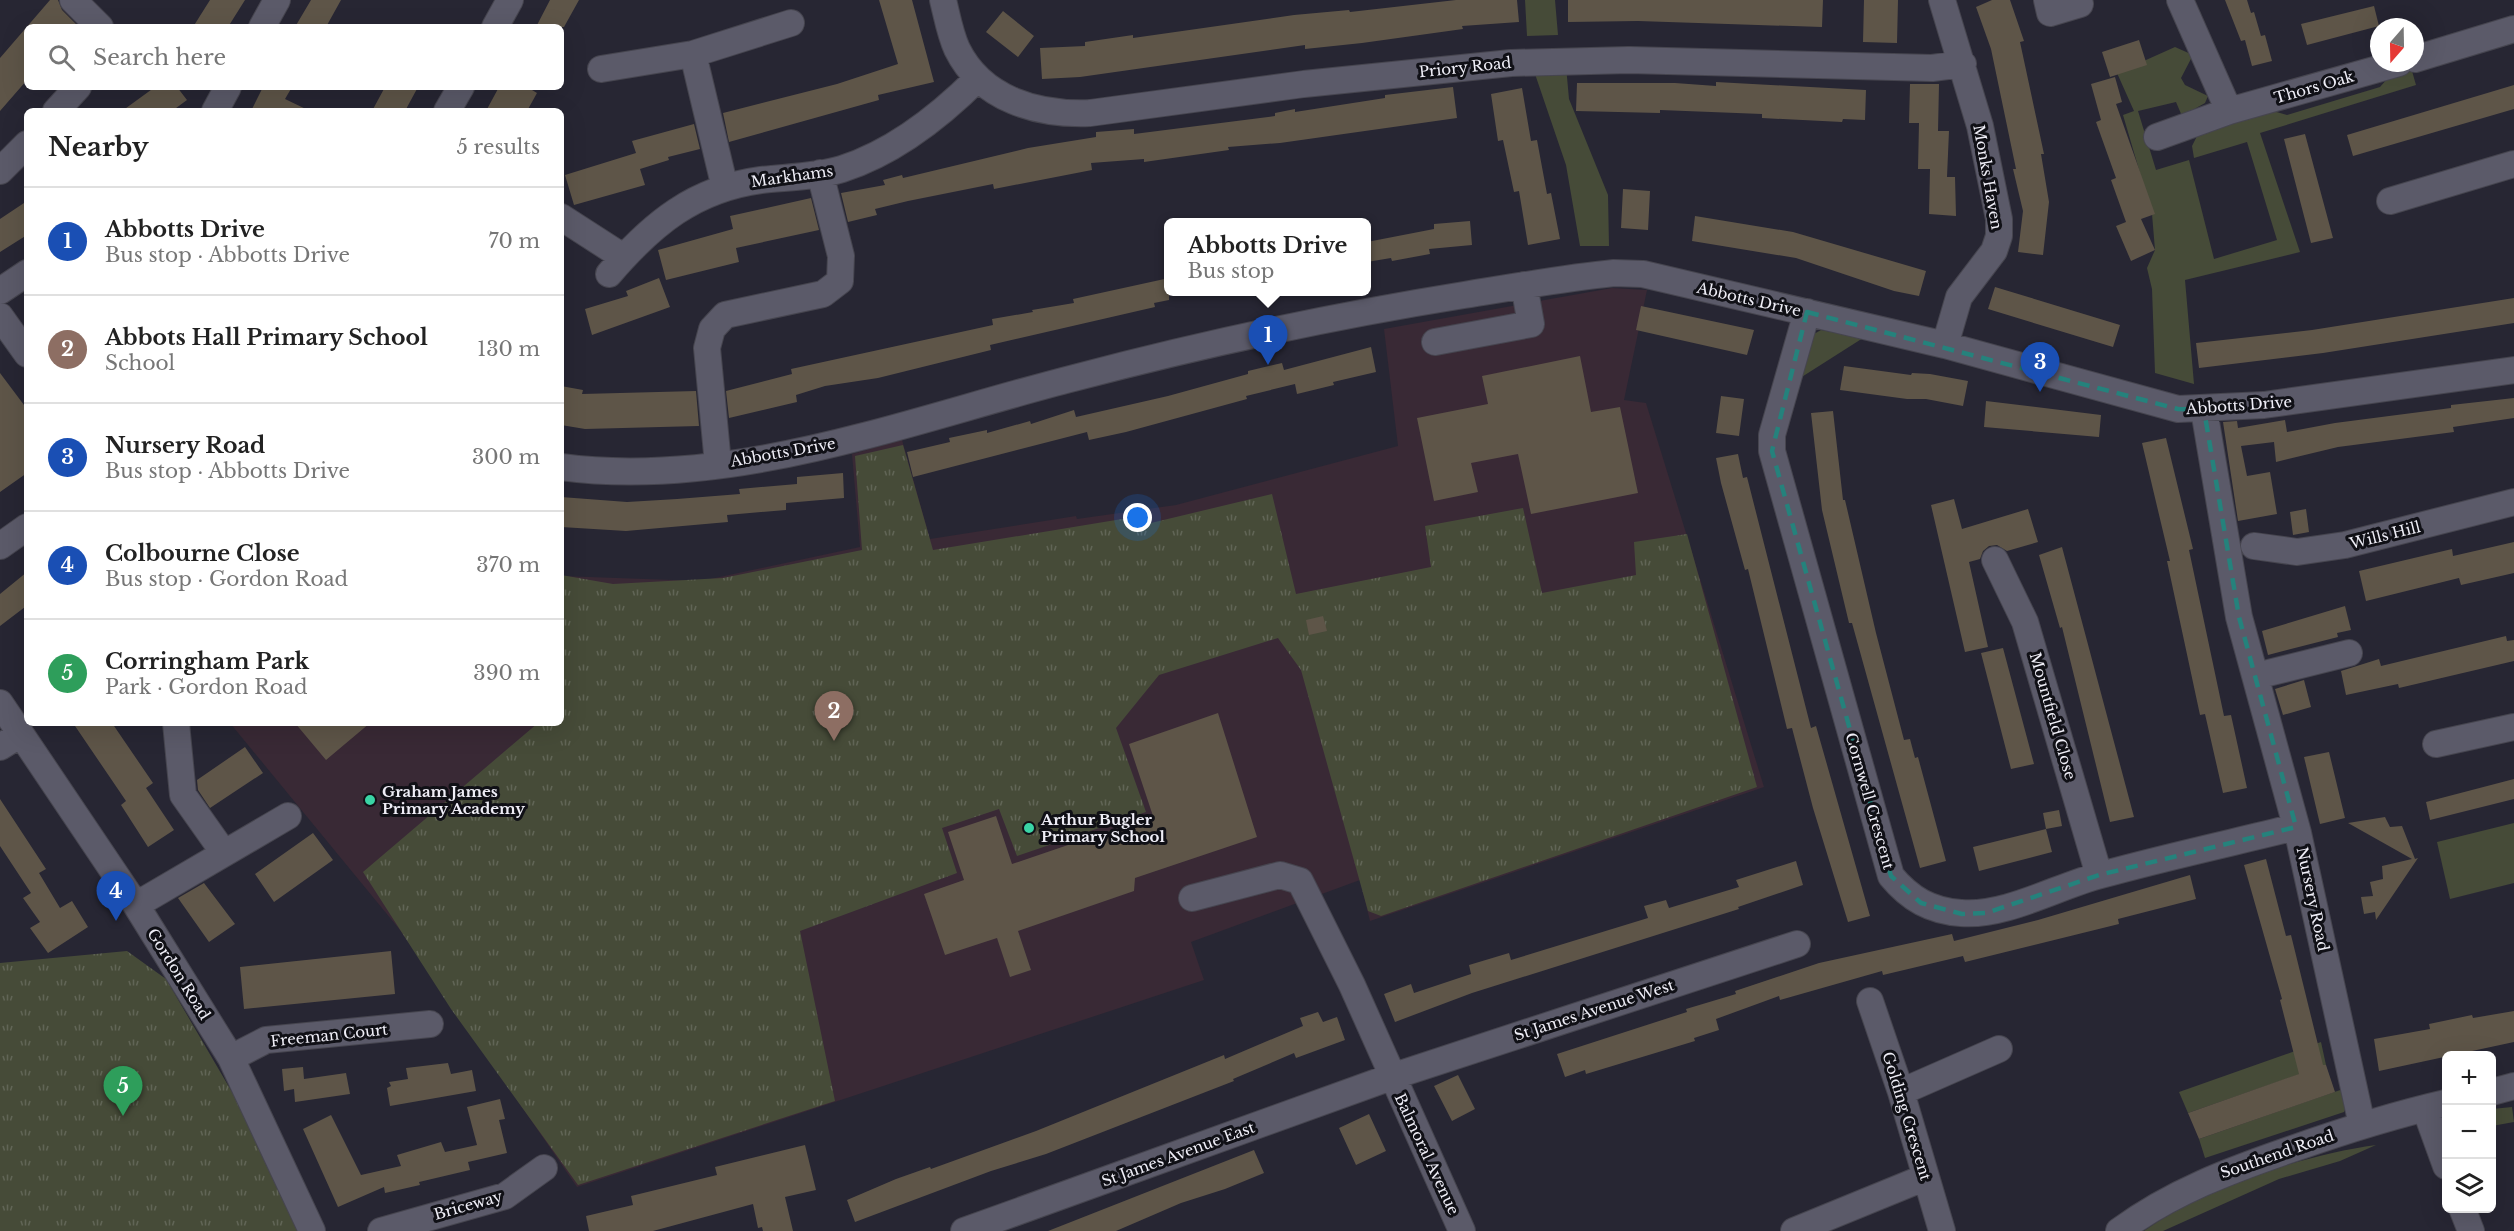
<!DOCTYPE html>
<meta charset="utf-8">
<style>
:root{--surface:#fff;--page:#f6f6f6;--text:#222;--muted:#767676;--line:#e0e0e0;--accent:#111827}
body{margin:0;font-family:"Libre Baskerville",serif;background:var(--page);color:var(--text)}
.controls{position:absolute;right:18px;bottom:18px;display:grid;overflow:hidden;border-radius:9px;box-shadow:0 6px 24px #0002}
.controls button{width:54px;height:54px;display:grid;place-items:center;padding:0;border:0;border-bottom:2px solid var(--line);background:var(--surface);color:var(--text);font:30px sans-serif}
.compass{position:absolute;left:2370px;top:18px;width:54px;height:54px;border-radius:50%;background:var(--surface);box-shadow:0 6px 24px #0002;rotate:200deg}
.you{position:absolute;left:1138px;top:518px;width:21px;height:21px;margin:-15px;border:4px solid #fff;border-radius:50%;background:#1a73e8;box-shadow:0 0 0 9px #1a73e833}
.badge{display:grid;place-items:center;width:39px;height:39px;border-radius:50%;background:var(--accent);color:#fff;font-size:20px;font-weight:700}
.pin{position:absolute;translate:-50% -50px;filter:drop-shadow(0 2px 3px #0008)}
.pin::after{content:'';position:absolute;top:32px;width:21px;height:18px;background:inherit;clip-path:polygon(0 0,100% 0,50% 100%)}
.popup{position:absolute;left:1164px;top:218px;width:207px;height:78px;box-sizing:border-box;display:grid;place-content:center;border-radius:9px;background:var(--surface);filter:drop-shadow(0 2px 4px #0005);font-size:20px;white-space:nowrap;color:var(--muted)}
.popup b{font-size:22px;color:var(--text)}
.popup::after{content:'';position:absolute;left:50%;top:100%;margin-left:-12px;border:12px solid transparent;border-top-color:var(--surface)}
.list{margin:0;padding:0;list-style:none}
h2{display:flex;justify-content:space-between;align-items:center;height:78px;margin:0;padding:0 24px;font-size:26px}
h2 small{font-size:20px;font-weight:400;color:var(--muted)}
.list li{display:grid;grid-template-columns:39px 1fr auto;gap:18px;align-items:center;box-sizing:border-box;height:108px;padding:0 24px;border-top:2px solid var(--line)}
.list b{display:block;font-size:22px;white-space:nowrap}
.list p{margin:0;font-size:20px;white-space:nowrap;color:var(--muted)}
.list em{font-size:20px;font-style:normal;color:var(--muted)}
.icon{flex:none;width:33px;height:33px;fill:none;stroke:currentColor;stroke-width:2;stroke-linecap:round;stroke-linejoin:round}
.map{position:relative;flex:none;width:2514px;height:1231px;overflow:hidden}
.search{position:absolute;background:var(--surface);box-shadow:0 6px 24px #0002;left:24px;top:24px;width:540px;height:66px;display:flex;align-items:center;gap:15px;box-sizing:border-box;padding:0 21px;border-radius:9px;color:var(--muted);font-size:22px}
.panel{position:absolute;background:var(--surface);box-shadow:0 6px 24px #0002;left:24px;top:108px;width:540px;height:618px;border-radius:9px}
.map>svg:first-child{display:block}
</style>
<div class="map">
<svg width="2514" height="1231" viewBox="0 0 2514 1231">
<defs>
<pattern id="park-tufts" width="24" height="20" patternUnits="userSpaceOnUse" patternTransform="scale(1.5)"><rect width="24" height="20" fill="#464b38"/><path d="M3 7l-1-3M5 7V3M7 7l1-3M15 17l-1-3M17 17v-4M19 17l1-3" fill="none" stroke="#616556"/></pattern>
</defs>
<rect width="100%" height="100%" fill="#272633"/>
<path fill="#392935" d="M1612,288l35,2 -23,110 22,3 118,384 -394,134 -10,-41 -169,62 13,38 -627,207 -177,-257 -170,-207h331v-147l140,5 159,-34 -8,-93 50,-14 28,99 146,-23 1,3 99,-14 222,-59 -14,-117z"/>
<path fill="#464b38" d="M1525,0h30l3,35 -31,1z
M2175,47l18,8 -12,23 4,7 23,11 -3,7 -23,13 -6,-14 -38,9 18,59 33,-10 25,99 63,-19 -30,-98 -53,16 -2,-12 6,-12 75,-23 14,4 93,-28 8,-9 24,-7 4,14 -156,48 40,119 -115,28 9,104 -39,-11 -3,-84 -5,-21 8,-18 -3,-36 -29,-99 11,-4 -17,-38z
M1566,66l3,33 39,96 1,51h-29l-14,-81 -31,-91z
M1821,330l42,8 -66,42 17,-46z
M2514,823v60l-64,16 -13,-57z
M2321,1042l5,23 -138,48 -9,-21z
M2346,1088l2,13 -4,11 -139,46 -6,-19z
M2512,1107l2,15 -22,4v-17z
M2376,1145l-36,16 -61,18 -116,52h-19c61,-43 158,-76 232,-86z"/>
<path fill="url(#park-tufts)" d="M903,445l30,105 189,-31 29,4 121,-29 24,100 135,-27 -6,-41 98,-18 19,85 94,-18 -2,-33 53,-8 70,253 -376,129 -13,-5 -67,-241 -23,-32 -119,37 -43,53 30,84 -129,44 -18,-47 -57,19 15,45 -157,58 35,170 -257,84 -127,-176 -88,-137 175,-149h23v-148l52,9 110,-6 139,-28 -7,-94z
M127,951l39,28 101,173 33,79h-300v-268z"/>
<path fill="#5e5548" d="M50,0h8l4,10 14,14 -3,3h-46v53l-27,31v-53z
M210,0h35l-17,27h-35z
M311,0h30l-15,27h-31z
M550,0h29l-15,27h-28z
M879,0h33l22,82 -56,13 1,5 -150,42 -6,-29 114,-29 61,-20z
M1456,0h61l2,22 -57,4 1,3 -101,14 -57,6v-4l-225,32 -38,2 -2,-31 45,-2v-4l48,-7v3l161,-23 55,-5 1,2z
M1568,0h255l-1,27 -184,-6 -70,1z
M1864,0h34l-1,43 -34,-1z
M1992,0h18l14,41 -4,1 24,112h-3l8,48 -6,53 -25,-3 5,-41 -10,-42h3l-25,-120 -15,-42z
M2225,0h22l4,13 3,-1 7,24 4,-1 7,26 -20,5 -7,-26 -4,1z
M2374,6l5,20 -72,19 -6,-21z
M1003,11l31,25 -16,21 -32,-25z
M2139,40l8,25 -37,12 -8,-25z
M2115,77l7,25 -6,2 39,110 -14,5 14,31 -24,11 -15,-35 10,-4 -15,-42 5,-2 -20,-56 5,-2 -10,-36z
M1716,82l150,8 -1,30 -22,-1 -1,3 -80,-4v-4l-102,-4v3l-84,-2 1,-28h98l41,3z
M1910,84h29l-1,47h11l-2,46h8l1,39 -27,-2 1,-45h-12l1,-46h-10z
M2514,85v24l-161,47 -6,-21z
M155,87h22l10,13 -15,11h-50z
M263,87h29l-7,12 25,12h-59z
M385,87h33l-13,24h-33z
M499,87h28l10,6 -10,18h-41z
M1453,87l4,31 -177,25 -52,4 1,3 -85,12v-3l-53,4 1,7 -98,19 -1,-5 -85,17 -33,8 2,6 -29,7 -7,-29 44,-8 -2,-5 19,-5 1,3 125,-30 68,-11v-5l38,-3v5l141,-18v-3l20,-4v3l90,-14v-3z
M1522,88l9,53 6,-1 10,54 4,-1 9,46 -32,6 -9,-54 -5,1 -11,-52 -5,1 -7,-47z
M694,124l6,25 -32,8 1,3 -29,9 5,16 -71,20 -9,-30 71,-22 -4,-12z
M2305,134l28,104 -22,5 -27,-104z
M1623,189l27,2 -2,39 -27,-2z
M811,198l8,32 -83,18 3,14 -73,18 -8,-30 75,-21 -3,-13z
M27,201v34l-27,17v-33z
M1695,216l98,16 133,39 -7,25 -25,-5 -98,-33 -104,-17z
M1470,221l2,24 -43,4 1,5 -38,7 -1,-3 -24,4v-20l67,-13v-5z
M659,278l11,29 -78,28 -7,-26 43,-13 -2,-5z
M1169,278v22l-15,3 1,4 -165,38 1,5 -113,28 -53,8 -29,9 1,7 -68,16 -3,-27 66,-17 -1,-5 202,-44 -1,-6 41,-7 -1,-2 42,-7 -1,-4z
M1995,287l125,38 -7,22 -125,-38z
M2514,298v25l-191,30 -124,15 -3,-25 116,-13z
M1641,306l113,24 -7,25 -111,-25z
M1371,347l5,25 -43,10 1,3 -37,9 -2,-10 -49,12 1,3 -121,33 -37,8 -2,-8 -174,45 -6,-25 43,-10 -1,-4 38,-8v3l43,-12 1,3 43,-14 2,7 92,-21 80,-22v-3l34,-8 2,7z
M1580,356l11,56 29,-5 18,86 -107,21 -13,-60 -47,9 7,29 -44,9 -17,-83 71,-14 -6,-28z
M1844,366l67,9 1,-2 18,1 38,7 -5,25 -37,-7h-19l-67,-9z
M0,373l27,36v64l-27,19z
M561,386l22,4 -1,4 114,-3 3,35 -114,3 -24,-4z
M1721,396l23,3 -5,37 -23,-3z
M2514,398v20l-61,9 1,5 -116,15 -62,15 -2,-20 -33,4 6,30 23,-4 7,42 -39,7 -15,-99 14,-1 1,7 47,-8 2,12 48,-9 116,-15v-3z
M1986,401l115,14 -2,22 -115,-10z
M1833,411l10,89h2l31,133 28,107 6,-1 5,19 3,-1 28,104 -26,7 -68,-245h-3l-27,-113 -11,-97z
M2166,438l27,111 -4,1 35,166 7,-1 16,73 -24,5 -18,-79 -5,1 -33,-154h3l-28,-118z
M1738,454l5,24 4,-1 64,251 5,-2 54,190 -22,6 -35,-114 -21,-80 -5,1 -39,-160 -3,1 -24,-87 -5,-25z
M843,473l1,25 -58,5v7l-59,5 1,7 -102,9 -65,-4v-30l66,5 50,-3 63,-5 -1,-5 58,-5v-7z
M1954,499l8,30 66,-20 10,33 -31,9 -10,-6 -8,1 -6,5 -3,8 -11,3 19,85 -23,5 -34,-147z
M2306,509l3,23 -16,3 -3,-23z
M2514,542v31l-53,12 -2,-7 -93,23 -7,-30 93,-22 1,7z
M2062,547l72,270 -24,5 -48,-195 -2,1 -21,-73z
M27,572v38l-2,-3 -25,19v-32z
M2345,606l6,24 -14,3 1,4 -70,18 -6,-24z
M1323,616l4,15 -18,4 -3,-15z
M2506,636l1,5 7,-1v21l-115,27 -1,-4 -52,11 -5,-24 38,-12 2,7z
M2003,648l31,116 -23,5 -30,-116z
M2304,680l7,27 -28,8 -8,-26z
M1218,713l39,124 -122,41 -1,13 -116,40 13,39 -21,7 -13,-39 -52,17 -21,-61 40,-14 -16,-48 48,-16 16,48 141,-48 -24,-72z
M73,723h39l41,60 -7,5 28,42 -26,17 -27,-42 5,-4z
M295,723h75l-44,37z
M245,747l18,26 -53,35 -12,-18 -1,-10z
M2329,752l16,66 -25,6 -16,-67z
M2514,779v20l-84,21 -4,-18z
M0,799l46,70 -7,4 21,35 12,-7 16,26 -40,26 -18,-25 10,-6 -17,-24 8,-5 -31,-47z
M2059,810l3,16 -16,3 -3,-16z
M2385,817l5,10 12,-1 13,33 3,-1 -42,62 -1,-8 -11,2 -3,-17 12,-1 -3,-14 13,-3 -1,-13 30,-7 -64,-36z
M2046,829l6,23 -73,19 -6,-24z
M313,833l20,27 -59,42 -19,-28z
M2266,859l20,77 5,-1 32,130h3l9,27 -136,47 -11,-26 111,-39 -19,-74 2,-1 -38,-134z
M1796,861l7,24 -65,22 1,2 -267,84 -77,29 -11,-28 27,-10 3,9 57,-19 -2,-9 40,-12 2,7 137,-42 -4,-12 22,-6 3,8 70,-21 -3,-7z
M2190,875l6,24 -78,20 1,5 -154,38 -2,-6 -80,19 -1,-4 -102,29 -1,-4 -63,23 3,11 -25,8 1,3 -109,33 -1,-4 -20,7 -8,-23 130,-42 -1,-3 50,-15 -1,-3 84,-28 133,-29 2,7 84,-21z
M204,883l31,41 -26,18 -31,-44z
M391,951l4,43 -151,15 -4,-42z
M2514,1011v31l-135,29 -5,-32 56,-10 -1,-5 43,-9 1,3z
M1318,1012l5,10 14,-5 8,23 -49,18 -2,-5 -61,26 1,2 -188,73 -55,17 -136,51 -8,-22 49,-21 34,-12 1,2 105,-38 188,-76 1,4 78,-33 -3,-8z
M448,1063l3,11 21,-4 4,21 -86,15 -3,-18 4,-2 -2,-4 19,-3 -2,-11z
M303,1067l1,12 42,-6 4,21 -55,8 -1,-13 -10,2 -2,-22z
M1458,1075l17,34 -23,12 -18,-35z
M500,1099l5,20 -6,1 8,33 -39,9 2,8 -51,12 1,3 -35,8 -1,-6 -46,20 -35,-78 28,-14 30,60 40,-9 -4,-11 44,-13 4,10 32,-7 -10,-38z
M1369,1114l17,37 -30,14 -17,-37z
M805,1145l11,45 -31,7 8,34h-30l-1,-4 -4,1 -5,-24 -100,27h-64l-3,-15 47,-11 -2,-9 86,-21 -2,-8z
M1254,1150l10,23 -39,16 -44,14 -65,28h-68z"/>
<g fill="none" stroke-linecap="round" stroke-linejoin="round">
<defs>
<path id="minor" d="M73,0l27,27
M943,0c4,16 7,34 14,49 25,51 81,66 133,64l214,-29 207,-21 118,-3 303,8 31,-4
M1942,0l38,126 19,93v17l-5,15 -35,46 -14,48
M2047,0l3,13 30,-9
M2180,0l49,111
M262,27l15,-27
M495,27l15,-27
M693,54l32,134
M2415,59l99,-30
M601,69l92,-15 98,-31
M56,111l22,-24
M215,111l13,-24
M447,111l14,-24
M2157,137l72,-26 170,-48
M0,171l27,-27
M2390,201l124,-37
M561,217l62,40
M609,274c43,-50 85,-85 152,-94 27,-3 55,-3 81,-11 53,-17 98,-53 136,-91
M0,291l27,-18
M1807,312l-35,123v16l119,425c19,23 40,35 70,37 44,4 97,-27 140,-38 65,-18 130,-32 195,-48
M0,316l27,38
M1435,342l96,-18 -7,-39
M2204,410l35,207 59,216 64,292
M718,464l-11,-116 5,-19 13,-14 98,-21 17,-13 1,-25 -21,-83
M561,467c172,23 348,-47 513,-89 129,-34 259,-62 390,-83 50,-8 100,-17 150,-22l29,1 302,71 233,64 86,-4 250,-35
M0,546l27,-19
M2254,546l43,6 48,-7 169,-43
M1995,560l30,62 74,253
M2256,676l93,-23
M0,703l136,202 95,153 81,173
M176,723l7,72 41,58
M2436,744l78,-17
M0,747l21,-13
M1192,898l88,-23 20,6 52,104 110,246
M136,905l152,-89
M1870,1001l31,91 41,139
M231,1058l35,-18 164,-16
M1901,1092l98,-43
M2492,1092l22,-6
M2425,1108l21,58
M2462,1208l9,23
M381,1231l124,-35 39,-28
M964,1231l427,-154 406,-133
M1794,1231l132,-54
M2119,1231c53,-39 112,-61 173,-82 51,-18 102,-34 154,-46"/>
</defs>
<use href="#minor" stroke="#46454f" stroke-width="28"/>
<use href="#minor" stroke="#5b5a69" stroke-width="26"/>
</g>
<path fill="none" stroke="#25827c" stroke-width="4.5" stroke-dasharray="12 8" stroke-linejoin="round" d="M1807,312l371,97 26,1 35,207 57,210 -197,48 -113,38 -24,1 -41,-11 -30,-27 -119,-425z"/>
<g fill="#3ad4a5" stroke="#101016" stroke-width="2">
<circle cx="370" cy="800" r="6"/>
<circle cx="1029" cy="828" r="6"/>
</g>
<g text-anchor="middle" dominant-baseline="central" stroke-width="6" stroke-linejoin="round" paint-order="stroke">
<g font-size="15" fill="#efeef7" stroke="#101016">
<text transform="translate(1465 67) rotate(-6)">Priory Road</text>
<text transform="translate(2314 87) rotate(-16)">Thors Oak</text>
<text transform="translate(792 176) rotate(-8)">Markhams</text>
<text transform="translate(1988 177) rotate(80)">Monks Haven</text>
<text transform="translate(1749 299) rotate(13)">Abbotts Drive</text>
<text transform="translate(2239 405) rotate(-4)">Abbotts Drive</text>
<text transform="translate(783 452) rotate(-10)">Abbotts Drive</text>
<text transform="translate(2385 535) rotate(-14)">Wills Hill</text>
<text transform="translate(2053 716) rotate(74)">Mountfield Close</text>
<text transform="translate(1870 801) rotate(74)">Cornwell Crescent</text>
<text transform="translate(2313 899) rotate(78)">Nursery Road</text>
<text transform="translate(179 974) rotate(58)">Gordon Road</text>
<text transform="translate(1594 1010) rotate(-18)">St James Avenue West</text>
<text transform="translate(329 1035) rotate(-6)">Freeman Court</text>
<text transform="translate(1907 1116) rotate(73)">Golding Crescent</text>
<text transform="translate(1178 1154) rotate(-20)">St James Avenue East</text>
<text transform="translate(1427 1154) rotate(65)">Balmoral Avenue</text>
<text transform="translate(2277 1154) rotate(-19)">Southend Road</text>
<text transform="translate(468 1205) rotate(-16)">Briceway</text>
</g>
<g font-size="15" font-weight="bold" fill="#efeef7" stroke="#101016" text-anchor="start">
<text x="382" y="791">Graham James<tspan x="382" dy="17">Primary Academy</tspan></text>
<text x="1041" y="819">Arthur Bugler<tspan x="1041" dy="17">Primary School</tspan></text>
</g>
</g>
</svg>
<div class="controls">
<button>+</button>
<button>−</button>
<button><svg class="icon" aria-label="layers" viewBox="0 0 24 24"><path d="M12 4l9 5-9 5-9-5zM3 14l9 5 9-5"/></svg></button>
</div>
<svg class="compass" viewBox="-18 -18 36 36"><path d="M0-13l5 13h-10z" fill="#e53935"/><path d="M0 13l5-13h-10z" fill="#767676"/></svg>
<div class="you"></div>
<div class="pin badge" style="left:1268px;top:365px;background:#1a4fb4">1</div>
<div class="popup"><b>Abbotts Drive</b>Bus stop</div>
<div class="pin badge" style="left:834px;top:741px;background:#8d6e63">2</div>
<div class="pin badge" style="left:2040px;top:392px;background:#1a4fb4">3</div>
<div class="pin badge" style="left:116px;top:921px;background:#1a4fb4">4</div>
<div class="pin badge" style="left:123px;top:1116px;background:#2e9e5b">5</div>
<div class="search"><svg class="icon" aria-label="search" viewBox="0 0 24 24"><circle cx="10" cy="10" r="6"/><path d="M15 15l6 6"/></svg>Search here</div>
<section class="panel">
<h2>Nearby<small>5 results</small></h2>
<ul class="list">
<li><span class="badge" style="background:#1a4fb4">1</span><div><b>Abbotts Drive</b><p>Bus stop · Abbotts Drive</p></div><em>70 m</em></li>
<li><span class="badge" style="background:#8d6e63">2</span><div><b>Abbots Hall Primary School</b><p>School</p></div><em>130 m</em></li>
<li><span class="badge" style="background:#1a4fb4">3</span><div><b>Nursery Road</b><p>Bus stop · Abbotts Drive</p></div><em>300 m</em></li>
<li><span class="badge" style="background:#1a4fb4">4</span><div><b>Colbourne Close</b><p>Bus stop · Gordon Road</p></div><em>370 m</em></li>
<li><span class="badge" style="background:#2e9e5b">5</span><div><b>Corringham Park</b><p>Park · Gordon Road</p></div><em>390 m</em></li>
</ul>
</section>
</div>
